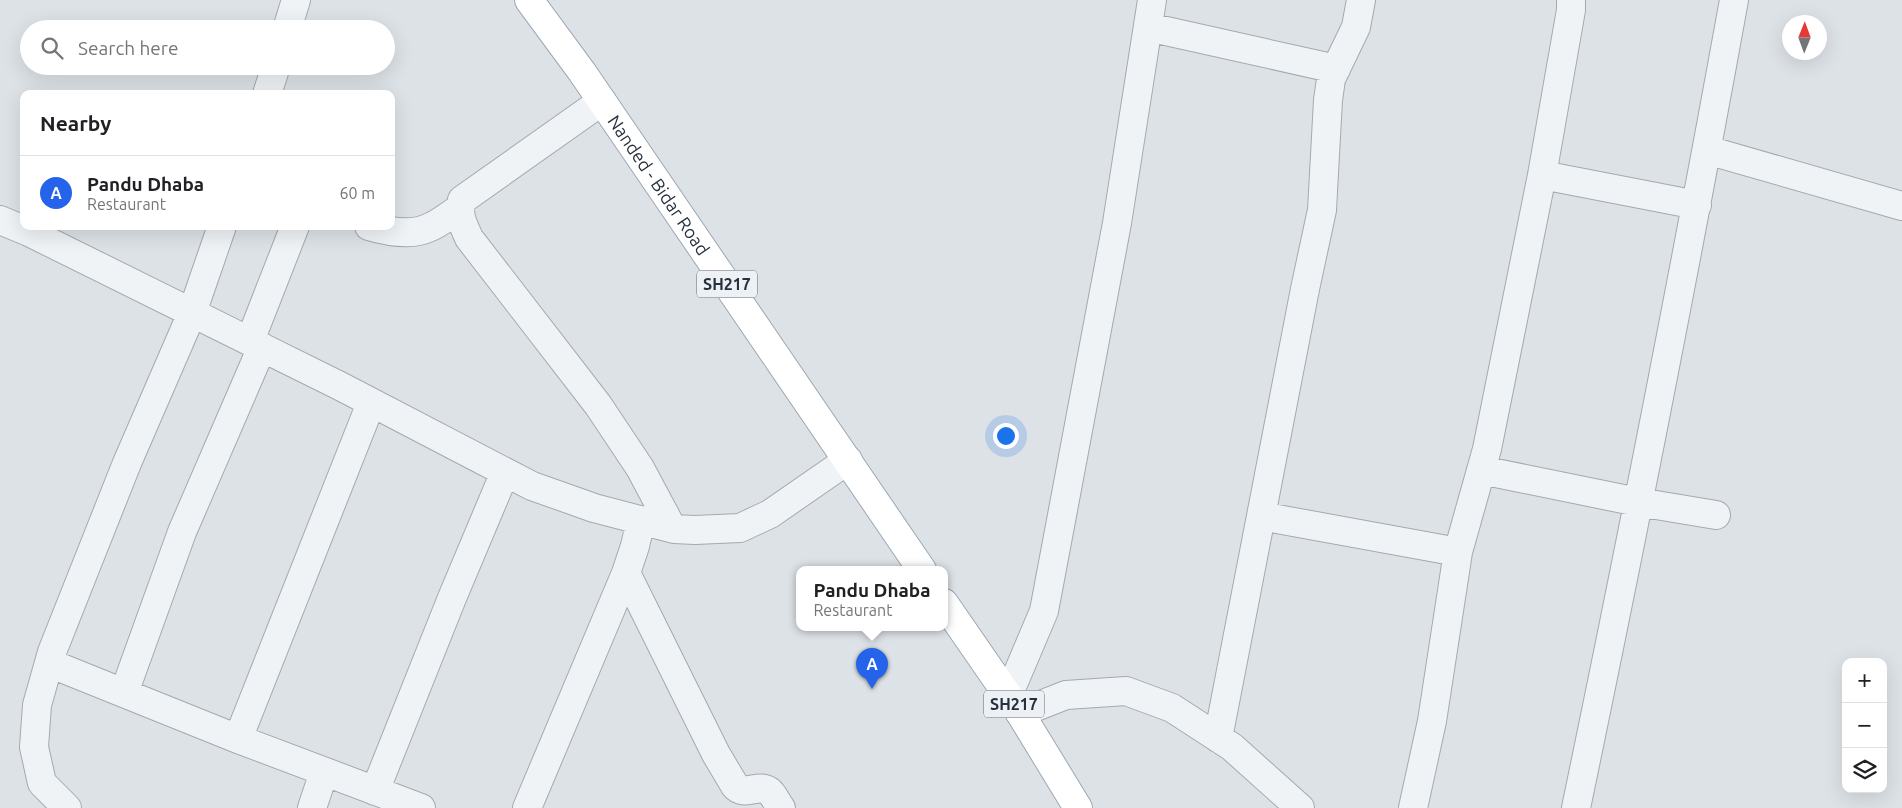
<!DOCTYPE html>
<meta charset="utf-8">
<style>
:root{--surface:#fff;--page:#f6f6f6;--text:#202124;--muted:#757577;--line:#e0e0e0;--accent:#2563eb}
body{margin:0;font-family:Ubuntu,sans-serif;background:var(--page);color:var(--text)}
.controls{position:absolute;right:15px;bottom:15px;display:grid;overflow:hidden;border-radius:10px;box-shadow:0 5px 20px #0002}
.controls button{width:45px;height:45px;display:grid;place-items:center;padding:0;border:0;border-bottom:1px solid var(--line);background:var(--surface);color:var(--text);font:25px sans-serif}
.compass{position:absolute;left:1782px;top:15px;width:45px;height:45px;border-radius:50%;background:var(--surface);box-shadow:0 5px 20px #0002;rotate:1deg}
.you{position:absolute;left:1005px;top:435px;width:18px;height:18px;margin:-12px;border:4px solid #fff;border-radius:50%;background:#1a73e8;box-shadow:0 0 0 8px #1a73e833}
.badge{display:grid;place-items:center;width:32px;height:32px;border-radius:50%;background:var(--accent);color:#fff;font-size:16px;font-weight:700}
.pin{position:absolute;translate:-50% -41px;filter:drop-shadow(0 1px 2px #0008)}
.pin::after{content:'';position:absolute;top:26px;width:18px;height:15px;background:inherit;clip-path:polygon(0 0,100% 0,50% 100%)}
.popup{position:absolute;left:796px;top:566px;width:152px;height:65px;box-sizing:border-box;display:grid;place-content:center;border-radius:10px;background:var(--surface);filter:drop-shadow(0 1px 4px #0005);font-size:16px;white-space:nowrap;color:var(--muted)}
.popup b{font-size:19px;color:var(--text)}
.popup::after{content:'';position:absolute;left:50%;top:100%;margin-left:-10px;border:10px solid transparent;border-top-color:var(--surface)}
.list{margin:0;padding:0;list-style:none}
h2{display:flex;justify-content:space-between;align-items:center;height:65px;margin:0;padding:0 20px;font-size:21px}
h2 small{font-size:16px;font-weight:400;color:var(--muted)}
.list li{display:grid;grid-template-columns:32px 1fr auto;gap:15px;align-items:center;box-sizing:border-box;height:75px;padding:0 20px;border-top:1px solid var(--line)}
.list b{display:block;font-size:19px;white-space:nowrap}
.list p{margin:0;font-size:16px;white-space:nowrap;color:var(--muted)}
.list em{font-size:16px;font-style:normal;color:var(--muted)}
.icon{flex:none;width:28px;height:28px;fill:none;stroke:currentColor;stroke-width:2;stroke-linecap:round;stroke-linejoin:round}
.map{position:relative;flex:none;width:1902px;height:808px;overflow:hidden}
.search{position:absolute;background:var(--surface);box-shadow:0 5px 20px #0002;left:20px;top:20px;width:375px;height:55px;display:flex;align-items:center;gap:12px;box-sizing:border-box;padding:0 18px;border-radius:28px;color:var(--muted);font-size:19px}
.panel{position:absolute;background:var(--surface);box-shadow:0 5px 20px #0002;left:20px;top:90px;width:375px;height:140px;border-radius:10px}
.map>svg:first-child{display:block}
</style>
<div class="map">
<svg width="1902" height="808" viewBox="0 0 1902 808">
<rect width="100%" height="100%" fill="#dde2e7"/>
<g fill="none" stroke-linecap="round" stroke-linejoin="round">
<defs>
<path id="minor" d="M1148,27l188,42
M287,29l9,-29
M267,94l9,-28
M602,101l-140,99c-5,14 1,24 7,38l129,167 42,63 32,60
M1707,150l195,56
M1542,175l155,30
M0,220l29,12 311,154 192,100 62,22 80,21 21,1 45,-2 30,-14 78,-54
M369,226c17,5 42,10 59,2 11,-4 21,-13 31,-19
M250,341l45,-115
M1481,470l157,32 78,13
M1261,516l197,36
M626,573l90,181 19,32c9,11 23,-3 34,5 5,4 8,12 12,17
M49,663l189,76 183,69
M124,693l58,-161 80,-185
M1008,696l36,-85 73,-388 35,-223
M1020,713l46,-18 60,-4 46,17 60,39 68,61
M1218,738l87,-449 17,-79 6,-110 3,-21 25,-52 5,-27
M238,739l133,-336
M375,791l77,-193 53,-126
M67,808l-25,-25 -8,-36 3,-42 15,-53 75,-189 65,-150 30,-87
M312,808l12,-36
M527,808l99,-235 9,-27 6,-26
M1413,808l19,-87 26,-169 29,-103 55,-274 29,-165v-10
M1576,808c56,-269 109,-538 158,-808"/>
<g id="major">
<path id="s1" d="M529,0l53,72 340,498"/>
<path d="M944,603l76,110 58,95"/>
</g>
</defs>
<use href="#minor" stroke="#a3a9b1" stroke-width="30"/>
<use href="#major" stroke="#9da8b3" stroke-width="30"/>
<use href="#minor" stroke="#f0f3f6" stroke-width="28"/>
<use href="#major" stroke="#fff" stroke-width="28"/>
</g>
<g text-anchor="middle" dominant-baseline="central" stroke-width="4" stroke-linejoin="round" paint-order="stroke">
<g fill="#edf1f5" stroke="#626b75" stroke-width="1">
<rect x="697" y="270.5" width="60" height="27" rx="4"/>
<rect x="984" y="690.5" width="60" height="27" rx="4"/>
</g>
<g font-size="16" font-weight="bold" fill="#27313e">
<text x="727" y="284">SH217</text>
<text x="1014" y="704">SH217</text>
</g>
<g font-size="18" fill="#27313e" stroke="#edf1f5">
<text stroke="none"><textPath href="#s1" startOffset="226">Nanded - Bidar Road</textPath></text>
</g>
</g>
</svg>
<div class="controls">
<button>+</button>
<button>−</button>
<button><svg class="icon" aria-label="layers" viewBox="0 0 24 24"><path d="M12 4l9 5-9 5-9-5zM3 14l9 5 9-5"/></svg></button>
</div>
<svg class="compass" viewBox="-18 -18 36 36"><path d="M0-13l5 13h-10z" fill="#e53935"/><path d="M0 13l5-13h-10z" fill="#757577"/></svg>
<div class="you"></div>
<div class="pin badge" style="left:872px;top:689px">A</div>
<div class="popup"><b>Pandu Dhaba</b>Restaurant</div>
<div class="search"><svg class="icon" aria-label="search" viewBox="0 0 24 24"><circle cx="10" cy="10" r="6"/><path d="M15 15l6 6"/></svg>Search here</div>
<section class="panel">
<h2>Nearby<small></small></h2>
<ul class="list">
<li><span class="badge">A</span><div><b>Pandu Dhaba</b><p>Restaurant</p></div><em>60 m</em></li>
</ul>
</section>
</div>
